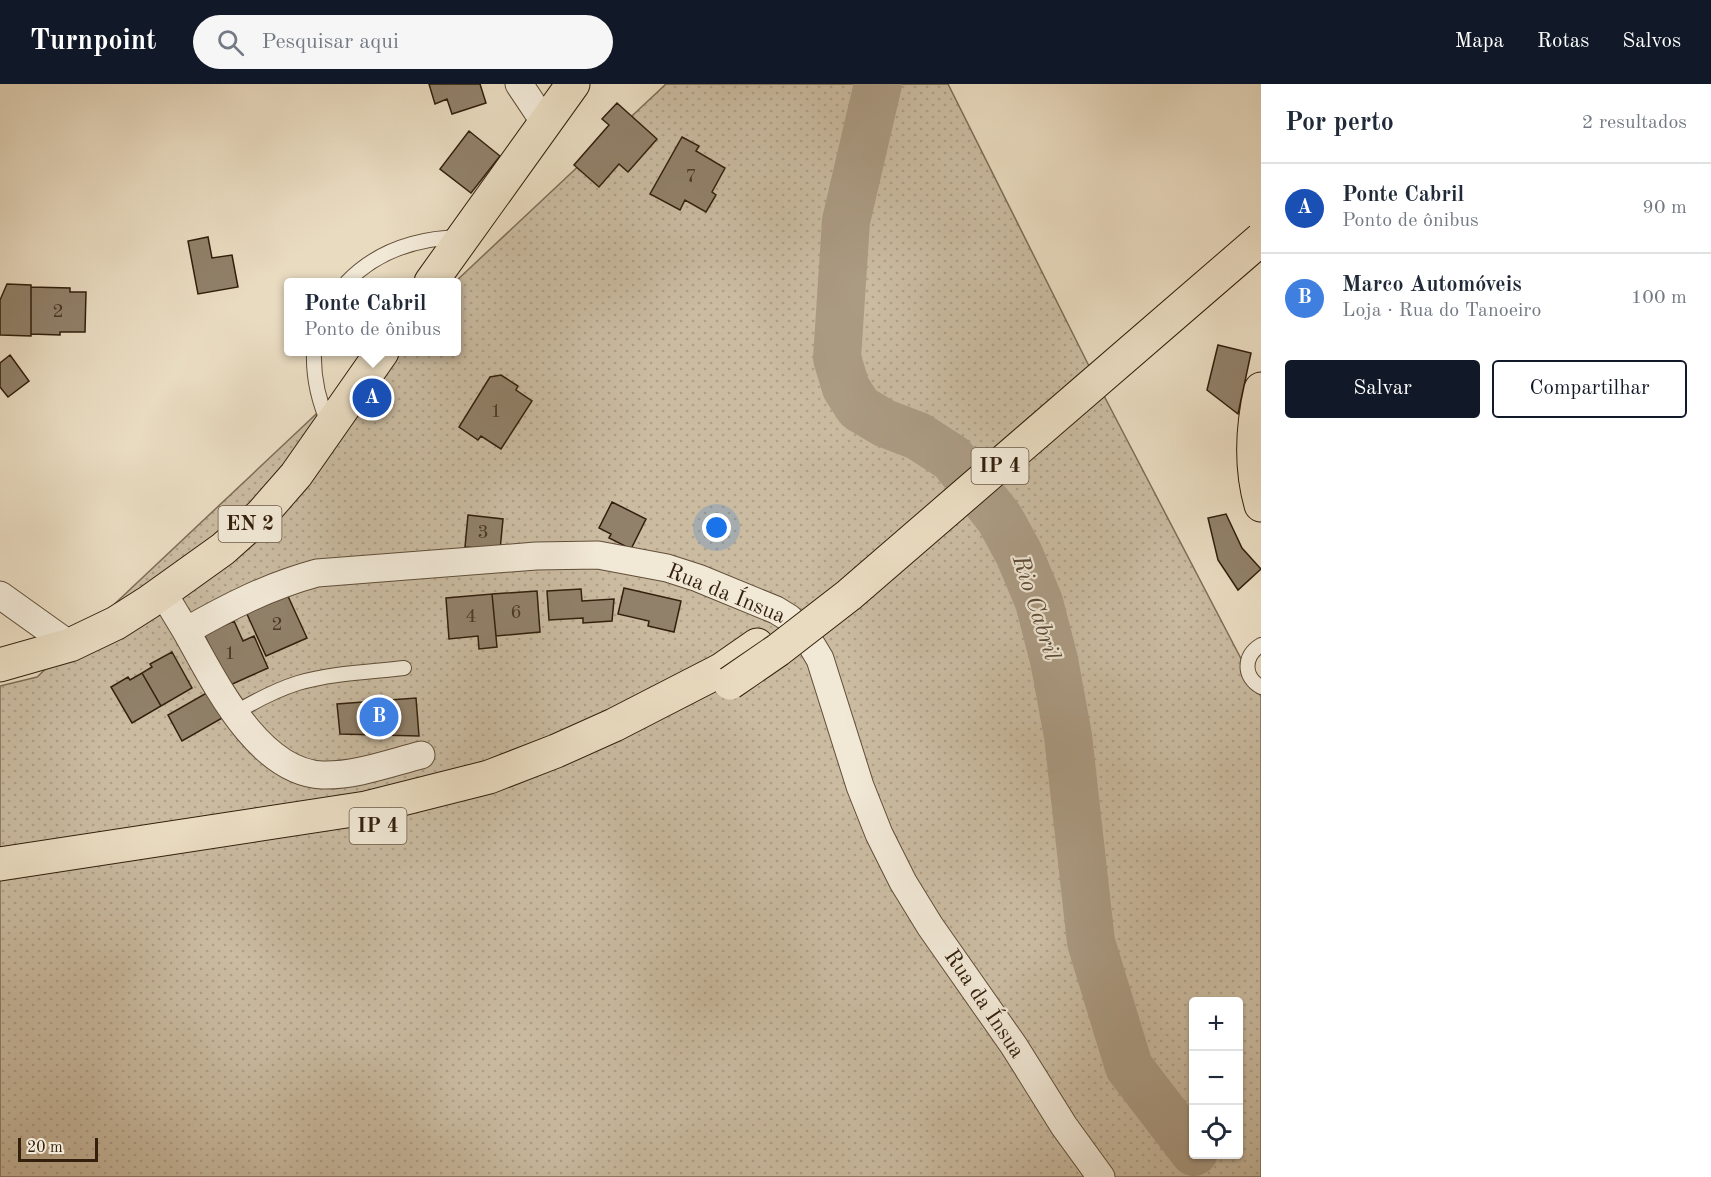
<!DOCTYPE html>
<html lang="pt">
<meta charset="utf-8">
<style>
:root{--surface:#fff;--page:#f6f6f7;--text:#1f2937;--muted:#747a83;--line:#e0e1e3;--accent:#111827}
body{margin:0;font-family:"Old Standard TT",serif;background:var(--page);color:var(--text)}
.controls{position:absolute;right:18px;bottom:18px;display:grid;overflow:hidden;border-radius:6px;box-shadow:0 2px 4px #0004}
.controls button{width:54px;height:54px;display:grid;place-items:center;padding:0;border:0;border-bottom:2px solid var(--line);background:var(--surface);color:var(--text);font:30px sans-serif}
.scale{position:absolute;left:18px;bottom:15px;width:80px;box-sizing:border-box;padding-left:6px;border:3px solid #321f0c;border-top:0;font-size:16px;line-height:21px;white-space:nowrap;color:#321f0c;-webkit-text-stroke:4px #f1e8d6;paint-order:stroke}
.you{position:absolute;left:717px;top:444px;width:21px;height:21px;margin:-15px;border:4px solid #fff;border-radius:50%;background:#1a73e8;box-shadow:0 0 0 9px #1a73e833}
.badge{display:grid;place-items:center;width:39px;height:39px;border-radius:50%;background:var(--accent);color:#fff;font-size:20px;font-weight:700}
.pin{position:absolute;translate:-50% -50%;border:3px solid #fff;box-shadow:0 2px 6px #0006}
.popup{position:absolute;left:284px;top:194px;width:177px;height:78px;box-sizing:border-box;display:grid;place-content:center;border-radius:6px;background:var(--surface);filter:drop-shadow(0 2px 4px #0005);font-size:20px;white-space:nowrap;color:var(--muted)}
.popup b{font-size:22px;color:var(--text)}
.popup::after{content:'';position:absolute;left:50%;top:100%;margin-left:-12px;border:12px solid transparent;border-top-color:var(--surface)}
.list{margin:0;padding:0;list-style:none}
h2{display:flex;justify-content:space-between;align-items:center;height:78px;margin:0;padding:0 24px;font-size:26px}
h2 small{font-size:20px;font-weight:400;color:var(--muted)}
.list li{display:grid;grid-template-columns:39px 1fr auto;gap:18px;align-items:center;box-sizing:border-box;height:90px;padding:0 24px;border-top:2px solid var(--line)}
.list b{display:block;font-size:22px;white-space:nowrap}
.list p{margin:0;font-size:20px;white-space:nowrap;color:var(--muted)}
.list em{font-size:20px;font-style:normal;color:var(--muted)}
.actions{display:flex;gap:12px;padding:18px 24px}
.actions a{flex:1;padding:14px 0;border:2px solid var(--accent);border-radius:6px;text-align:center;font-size:21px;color:var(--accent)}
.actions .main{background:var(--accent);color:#fff}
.icon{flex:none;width:33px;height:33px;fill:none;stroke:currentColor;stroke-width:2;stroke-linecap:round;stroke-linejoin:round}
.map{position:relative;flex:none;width:1261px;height:1093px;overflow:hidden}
header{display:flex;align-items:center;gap:36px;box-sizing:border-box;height:84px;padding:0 30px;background:var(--accent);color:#fff}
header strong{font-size:28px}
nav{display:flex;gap:33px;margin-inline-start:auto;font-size:21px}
.search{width:420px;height:54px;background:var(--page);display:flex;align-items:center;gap:15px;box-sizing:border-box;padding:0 21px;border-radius:33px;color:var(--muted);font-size:22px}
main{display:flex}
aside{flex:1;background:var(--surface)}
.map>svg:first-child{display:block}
</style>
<header>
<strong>Turnpoint</strong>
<div class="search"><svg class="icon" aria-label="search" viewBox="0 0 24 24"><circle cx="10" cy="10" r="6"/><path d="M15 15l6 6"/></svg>Pesquisar aqui</div>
<nav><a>Mapa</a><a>Rotas</a><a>Salvos</a></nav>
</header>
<main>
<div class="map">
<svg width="1261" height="1093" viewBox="0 0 1261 1093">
<defs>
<pattern id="park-dots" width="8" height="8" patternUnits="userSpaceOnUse" patternTransform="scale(1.5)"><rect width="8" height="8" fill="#cabba1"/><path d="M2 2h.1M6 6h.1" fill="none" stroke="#aea089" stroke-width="1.8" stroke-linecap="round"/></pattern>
</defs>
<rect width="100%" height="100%" fill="#e9dbc0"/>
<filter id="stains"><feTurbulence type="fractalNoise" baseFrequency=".00333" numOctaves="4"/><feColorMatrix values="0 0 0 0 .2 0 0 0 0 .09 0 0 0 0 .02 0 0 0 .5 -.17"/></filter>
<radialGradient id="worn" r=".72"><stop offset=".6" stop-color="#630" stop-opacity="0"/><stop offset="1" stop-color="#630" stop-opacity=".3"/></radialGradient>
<path fill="url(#park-dots)" stroke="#7e6d56" stroke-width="1.5" fill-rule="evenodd" d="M666,0h282l153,306 160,307v480h-1261v-491l37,-9 345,-325h74l-1,-70zM1194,918h44v152h-44z"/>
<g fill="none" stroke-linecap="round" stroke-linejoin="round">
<path stroke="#ab9b83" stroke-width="48" d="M878,0l-32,137 -9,137 9,30 13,20 25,15 34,13 34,22 48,61 19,35 20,48 15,58 14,76 23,206 38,125 65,85"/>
</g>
<path fill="#91816a" stroke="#321f0c" stroke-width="1.5" d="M429,0h51l6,19 -34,11 -5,-15 -12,5z
M617,19l40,36 -29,33 -9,-8 -20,23 -25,-22 35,-40 -7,-6z
M469,47l31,25 -29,37 -31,-24z
M682,53l17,9 -3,5 29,17 -13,24 4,3 -10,17 -21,-12 -5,10 -30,-16z
M208,153l4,21 20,-3 6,32 -40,7 -10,-53z
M7,200l24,1v51l-31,-1v-35z
M31,203l39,1v4h16l-1,40h-25v3l-29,-1z
M1218,261l33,8 -13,61 -31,-24z
M10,271l19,26 -21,16 -8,-10v-24z
M501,291l17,11 -2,4 16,11 -31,48 -20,-13 -3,4 -19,-13 31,-50z
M374,306l5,4 -10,12 -5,-5z
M612,418l34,17 -15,30 -22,-11 2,-4 -12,-6z
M1226,430l16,34 19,21 -23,21 -20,-30 -10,-42z
M468,431l35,4 -3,31 -35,-3z
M624,504l57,13 -7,31 -26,-6 1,-5 -31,-7z
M581,505l1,12 32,-2 -2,22 -29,2v-5l-34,2 -2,-29z
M537,507l3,41 -44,4 -4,-42z
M287,510l20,44 -41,18 -20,-44z
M492,510l5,53 -18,2 -1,-13 -29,3 -3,-41z
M234,537l9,20 11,-5 14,32 -40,18 -24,-52z
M172,568l20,36 -31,18 -19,-33 10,-6 -2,-3z
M142,589l19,33 -29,17 -21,-36 17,-10 2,3z
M210,607l14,26 -42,24 -14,-26z
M416,614l3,38 -79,-2 -3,-30z"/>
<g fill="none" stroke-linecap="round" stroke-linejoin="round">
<defs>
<path id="service" d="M347,198c31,-32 70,-44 114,-45
M314,268c-1,26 4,48 15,73
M1261,561c-18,11 -18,32 0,42
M235,629c20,-12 41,-23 63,-30 34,-10 71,-11 106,-15"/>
<path id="minor" d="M519,0l26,39
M163,509l23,38c42,-24 83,-45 131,-58l219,-17 62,-1 69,13 31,10 78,32 13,8 16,16 15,25 40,127 19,48 24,48 27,44 84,120 50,80 37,51
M0,511l70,50
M186,547c28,49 71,141 136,144 33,1 68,-12 99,-20"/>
<path id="primary" d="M431,198l142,-198
M1261,305c-9,39 -11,77 0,116
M0,581l70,-20 46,-22 33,-21 74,-53 38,-34 35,-40 86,-123"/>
<path id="trunk" d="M0,780l366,-56 123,-31 67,-26 58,-26 107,-55 36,-25"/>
</defs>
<use href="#service" stroke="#604e39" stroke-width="16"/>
<use href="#minor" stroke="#604e39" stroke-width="29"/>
<use href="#primary" stroke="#321f0c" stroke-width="35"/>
<use href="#trunk" stroke="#321f0c" stroke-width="35"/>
<use href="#service" stroke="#f1e8d6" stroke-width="14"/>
<use href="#minor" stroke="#f1e8d6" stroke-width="27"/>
<use href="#primary" stroke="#e9dbc0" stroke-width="33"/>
<use href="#trunk" stroke="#e9dbc0" stroke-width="33"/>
<defs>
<path id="trunk-bridge" d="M730,599l48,-33 71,-55 412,-356"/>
</defs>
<use href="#trunk-bridge" stroke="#321f0c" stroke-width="35" stroke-linecap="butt"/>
<use href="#trunk-bridge" stroke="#e9dbc0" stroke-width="33"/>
</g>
<g text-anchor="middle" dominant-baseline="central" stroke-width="4.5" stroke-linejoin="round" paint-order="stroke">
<g font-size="20" fill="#4a3824">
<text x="691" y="93">7</text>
<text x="58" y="228">2</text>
<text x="496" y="328">1</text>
<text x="483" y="449">3</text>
<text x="516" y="529">6</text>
<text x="471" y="533">4</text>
<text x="277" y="541">2</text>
<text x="230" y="570">1</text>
</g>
<g fill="#f1e8d6" stroke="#6b5b49" stroke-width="1.5">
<rect x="971.5" y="364" width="57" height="36" rx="4.5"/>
<rect x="218.5" y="422" width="63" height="36" rx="4.5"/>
<rect x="349.5" y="724" width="57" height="36" rx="4.5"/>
</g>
<g font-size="21" font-weight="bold" fill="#321f0c">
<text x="1000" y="382">IP 4</text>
<text x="250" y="440">EN 2</text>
<text x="378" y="742">IP 4</text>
</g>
<g font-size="22" fill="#321f0c" stroke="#f1e8d6">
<text transform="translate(726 510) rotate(22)">Rua da Ínsua</text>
<text transform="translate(984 920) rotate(56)">Rua da Ínsua</text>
</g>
<g font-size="24" font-style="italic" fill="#5c4a36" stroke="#f1e8d6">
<text transform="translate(1035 524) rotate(72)">Rio Cabril</text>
</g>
</g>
<rect width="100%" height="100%" filter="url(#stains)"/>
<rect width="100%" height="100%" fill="url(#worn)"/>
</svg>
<div class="controls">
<button>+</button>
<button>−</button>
<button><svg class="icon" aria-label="locate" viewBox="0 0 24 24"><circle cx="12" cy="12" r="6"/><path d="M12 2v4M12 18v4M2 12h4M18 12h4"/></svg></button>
</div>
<div class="scale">20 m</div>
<div class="you"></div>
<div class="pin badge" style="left:372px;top:314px;background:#1a4fb4">A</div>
<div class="popup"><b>Ponte Cabril</b>Ponto de ônibus</div>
<div class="pin badge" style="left:379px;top:633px;background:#3f7fe0">B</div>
</div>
<aside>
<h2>Por perto<small>2 resultados</small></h2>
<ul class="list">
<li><span class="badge" style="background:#1a4fb4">A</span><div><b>Ponte Cabril</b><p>Ponto de ônibus</p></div><em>90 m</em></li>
<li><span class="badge" style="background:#3f7fe0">B</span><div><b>Marco Automóveis</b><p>Loja · Rua do Tanoeiro</p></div><em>100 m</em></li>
</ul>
<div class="actions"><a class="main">Salvar</a><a>Compartilhar</a></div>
</aside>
</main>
